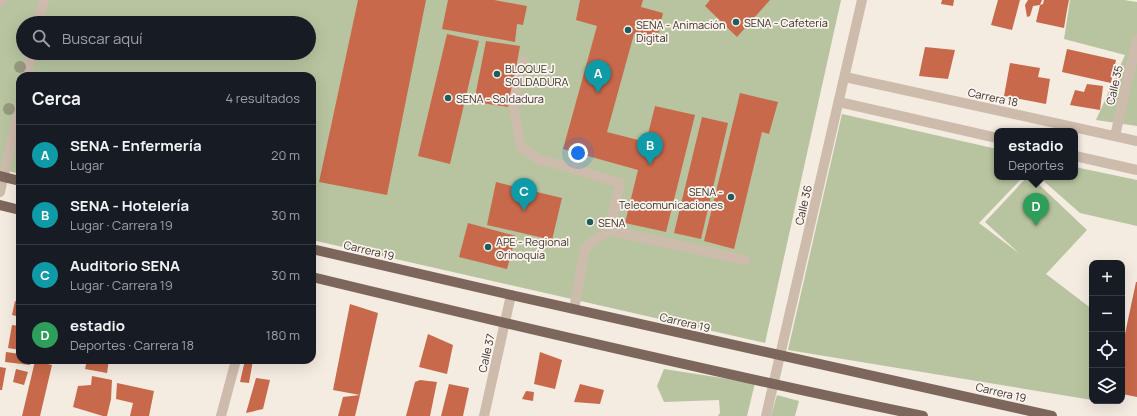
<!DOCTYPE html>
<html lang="es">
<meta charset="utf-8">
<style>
:root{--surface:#171b24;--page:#242831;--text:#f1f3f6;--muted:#9ea1a6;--line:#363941;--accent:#7c3aed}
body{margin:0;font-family:Manrope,sans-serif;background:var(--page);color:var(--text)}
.controls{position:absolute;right:12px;bottom:12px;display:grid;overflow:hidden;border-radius:8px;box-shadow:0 4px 16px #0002}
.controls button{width:36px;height:36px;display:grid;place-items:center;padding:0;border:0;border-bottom:1px solid var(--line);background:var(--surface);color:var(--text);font:20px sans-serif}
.you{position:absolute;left:578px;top:153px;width:14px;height:14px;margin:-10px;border:3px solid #fff;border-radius:50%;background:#1a73e8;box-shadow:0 0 0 6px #1a73e833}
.badge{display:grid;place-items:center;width:26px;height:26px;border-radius:50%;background:var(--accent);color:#fff;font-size:13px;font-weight:700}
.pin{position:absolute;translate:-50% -33px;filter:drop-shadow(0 1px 2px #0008)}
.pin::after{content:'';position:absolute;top:21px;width:14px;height:12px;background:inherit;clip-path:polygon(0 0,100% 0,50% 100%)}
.popup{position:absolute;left:994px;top:128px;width:84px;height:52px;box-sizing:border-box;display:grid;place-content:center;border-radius:8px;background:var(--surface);filter:drop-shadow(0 1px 3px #0005);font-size:13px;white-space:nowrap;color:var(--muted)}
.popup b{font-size:15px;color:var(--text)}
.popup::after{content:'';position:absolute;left:50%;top:100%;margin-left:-8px;border:8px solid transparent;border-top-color:var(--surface)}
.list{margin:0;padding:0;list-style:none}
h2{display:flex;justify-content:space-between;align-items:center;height:52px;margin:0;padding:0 16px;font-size:17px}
h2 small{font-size:13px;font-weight:400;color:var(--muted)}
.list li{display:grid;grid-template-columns:26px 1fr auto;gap:12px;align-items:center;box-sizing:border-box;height:60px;padding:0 16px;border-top:1px solid var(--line)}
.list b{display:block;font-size:15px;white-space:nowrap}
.list p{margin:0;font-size:13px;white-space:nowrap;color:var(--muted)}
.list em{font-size:13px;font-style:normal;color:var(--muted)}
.icon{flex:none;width:22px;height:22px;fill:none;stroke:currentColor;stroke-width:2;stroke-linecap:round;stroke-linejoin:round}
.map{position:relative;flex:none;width:1137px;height:416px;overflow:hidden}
.search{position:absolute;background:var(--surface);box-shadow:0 4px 16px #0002;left:16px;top:16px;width:300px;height:44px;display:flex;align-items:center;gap:10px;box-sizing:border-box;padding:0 14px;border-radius:22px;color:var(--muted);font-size:15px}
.panel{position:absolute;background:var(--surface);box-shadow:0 4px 16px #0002;left:16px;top:72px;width:300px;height:292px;border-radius:12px}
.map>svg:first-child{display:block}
</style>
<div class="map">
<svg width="1137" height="416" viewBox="0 0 1137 416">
<rect width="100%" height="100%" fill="#f4ebe1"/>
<path fill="#b8c4a0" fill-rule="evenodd" d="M0,0h841l-76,343 -453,-103v-164h-292v98l-20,-5zM23,23h286v30h-286z
M1070,0h54l13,2v124l-41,-6 29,-65 -61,-16z
M842,114l155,35v28h26l-44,46 41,31 -35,-32 42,-45h4l56,53 -41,44 46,35v91l-304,-50z
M1075,167l62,13v46l-57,-13 -41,-36h36z
M664,369l91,14 -8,33h-29l2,-3 -1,-13 -55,2 -7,-16z
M777,395l22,6 -4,15h-24z"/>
<path fill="#c8694b" d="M358,0h68l-39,195 -68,-13z
M448,0h46l33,6 -4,19 -6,-1 -2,18 -73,-13z
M580,0h63l-2,7 22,6 -6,27 -23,-6 -27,98 39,10 9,-36 40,9 -29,117 -41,-9 13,-53 -75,-21 34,-123 -21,-6z
M710,0h60l-33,37 -32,-31z
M942,0h12l-1,6 -12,-2z
M998,0h22l-8,30 -21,-5z
M1028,0h14l-2,5 -7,1 -3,10 -3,1 -2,-12z
M1044,0h25l-2,10 -3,18 -28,-6 4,-17 3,-1z
M447,34l32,7 -29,123 -32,-8z
M486,41l34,5 -11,61 -35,-5z
M925,47l30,3 -7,29 -29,-3z
M1067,49l49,11 -5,23 -49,-11z
M1010,63l30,5 -2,9 12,2 -4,25 -42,-8z
M1087,84l16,2 -3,24 -30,-5 5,-15 9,2z
M740,93l38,9 -9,32 -7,-2 -28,117 -30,-8z
M702,117l26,6 -27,116 -27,-6z
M496,182l66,16 -10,42 -65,-15z
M468,223l48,13 -9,33 -48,-12z
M1136,282h1v115l-15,-3v-46z
M15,301l5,1v15l-8,-2z
M350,304l28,9 -18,82 -27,-5z
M12,325l8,1v24l-12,-2z
M428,334l25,11 -6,29 -28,-7z
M6,352l14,2v6h11l-1,5 -25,-3z
M540,352l22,8 -7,29 -21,-5z
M87,360h22l-2,13 -22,-4z
M245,360h8l-4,23 -9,-1z
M35,361l17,4 -12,51h-18z
M0,367l6,1 -4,22h-2z
M16,369l12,3 -4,13 -11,-3z
M92,376l20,4 -1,19 -4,17h-4l-30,-9 5,-21 13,-1z
M256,378l14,2 -7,29 -17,4z
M420,380l17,2 -7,34h-24l9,-34z
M117,383l37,8 -5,25h-19l3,-13 -17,-4z
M449,384l20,4 -6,28h-22z
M580,384l24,6 -4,14 -26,-2z
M526,391l8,1 -1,9 -11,-2z
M360,395l-5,21h-17l5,-19z"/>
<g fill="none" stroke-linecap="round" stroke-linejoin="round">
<path stroke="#cdbbac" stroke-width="10" d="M0,2l1,-2
M38,23l6,-23
M523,61l-10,43 8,43 19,13 17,4 63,19 -11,48 -14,8 -10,10 -11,60
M26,76l6,-23
M845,77l292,64
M839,102l158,36
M1115,136l22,-97
M1075,156l62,14
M0,192l20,-88
M609,231l12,2 124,27
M221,416l15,-56
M484,416l27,-121
M766,416l96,-416"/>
<path stroke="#7d675c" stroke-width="10" d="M0,176l20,5
M0,205l20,5
M312,249l199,46 541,121
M312,277c203,49 406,96 611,139"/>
</g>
<g fill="#969b7f">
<circle cx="20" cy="67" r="6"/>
<circle cx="9" cy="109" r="6"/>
</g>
<g fill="#1f5a5e" stroke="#fbf5ee" stroke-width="1.5">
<circle cx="736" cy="22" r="4"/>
<circle cx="628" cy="30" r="4"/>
<circle cx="497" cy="74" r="4"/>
<circle cx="448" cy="98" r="4"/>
<circle cx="731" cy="197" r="4"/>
<circle cx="590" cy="222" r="4"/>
<circle cx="488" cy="247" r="4"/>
</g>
<g text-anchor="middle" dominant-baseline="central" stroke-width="3.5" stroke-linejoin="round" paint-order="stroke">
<g font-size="11" fill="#3b302b" stroke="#fbf5ee" text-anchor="start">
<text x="744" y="22">SENA - Cafetería</text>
<text x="636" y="24">SENA - Animación<tspan x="636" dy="13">Digital</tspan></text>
<text x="505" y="68">BLOQUE J<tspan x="505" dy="13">SOLDADURA</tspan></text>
<text x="456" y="98">SENA - Soldadura</text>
<text x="723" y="191" text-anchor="end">SENA -<tspan x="723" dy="13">Telecomunicaciones</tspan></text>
<text x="598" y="222">SENA</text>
<text x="496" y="241">APE - Regional<tspan x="496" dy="13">Orinoquía</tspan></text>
</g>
<g font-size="11" fill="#3b302b" stroke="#fbf5ee">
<text transform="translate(1114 85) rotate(-77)">Calle 35</text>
<text transform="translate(993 97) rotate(12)">Carrera 18</text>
<text transform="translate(803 205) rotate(-77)">Calle 36</text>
<text transform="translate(369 250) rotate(13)">Carrera 19</text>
<text transform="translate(685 322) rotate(13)">Carrera 19</text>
<text transform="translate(486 353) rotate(-77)">Calle 37</text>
<text transform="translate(1001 392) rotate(13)">Carrera 19</text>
</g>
</g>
</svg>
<div class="controls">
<button>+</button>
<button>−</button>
<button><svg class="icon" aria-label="locate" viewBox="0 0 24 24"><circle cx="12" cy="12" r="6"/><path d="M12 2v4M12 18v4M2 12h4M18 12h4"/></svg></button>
<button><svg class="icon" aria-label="layers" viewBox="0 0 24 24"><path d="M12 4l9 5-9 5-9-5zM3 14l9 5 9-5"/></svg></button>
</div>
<div class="you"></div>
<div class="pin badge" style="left:598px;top:93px;background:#0f9aa8">A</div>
<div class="pin badge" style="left:650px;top:165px;background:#0f9aa8">B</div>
<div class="pin badge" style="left:524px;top:211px;background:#0f9aa8">C</div>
<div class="pin badge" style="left:1036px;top:226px;background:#2e9e5b">D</div>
<div class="popup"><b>estadio</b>Deportes</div>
<div class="search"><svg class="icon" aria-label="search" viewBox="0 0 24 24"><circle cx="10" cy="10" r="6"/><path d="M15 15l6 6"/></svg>Buscar aquí</div>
<section class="panel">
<h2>Cerca<small>4 resultados</small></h2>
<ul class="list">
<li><span class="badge" style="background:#0f9aa8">A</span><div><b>SENA - Enfermería</b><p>Lugar</p></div><em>20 m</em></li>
<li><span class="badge" style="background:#0f9aa8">B</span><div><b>SENA - Hotelería</b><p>Lugar · Carrera 19</p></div><em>30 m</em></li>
<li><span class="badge" style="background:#0f9aa8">C</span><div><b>Auditorio SENA</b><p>Lugar · Carrera 19</p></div><em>30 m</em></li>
<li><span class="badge" style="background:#2e9e5b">D</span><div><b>estadio</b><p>Deportes · Carrera 18</p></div><em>180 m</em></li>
</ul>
</section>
</div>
